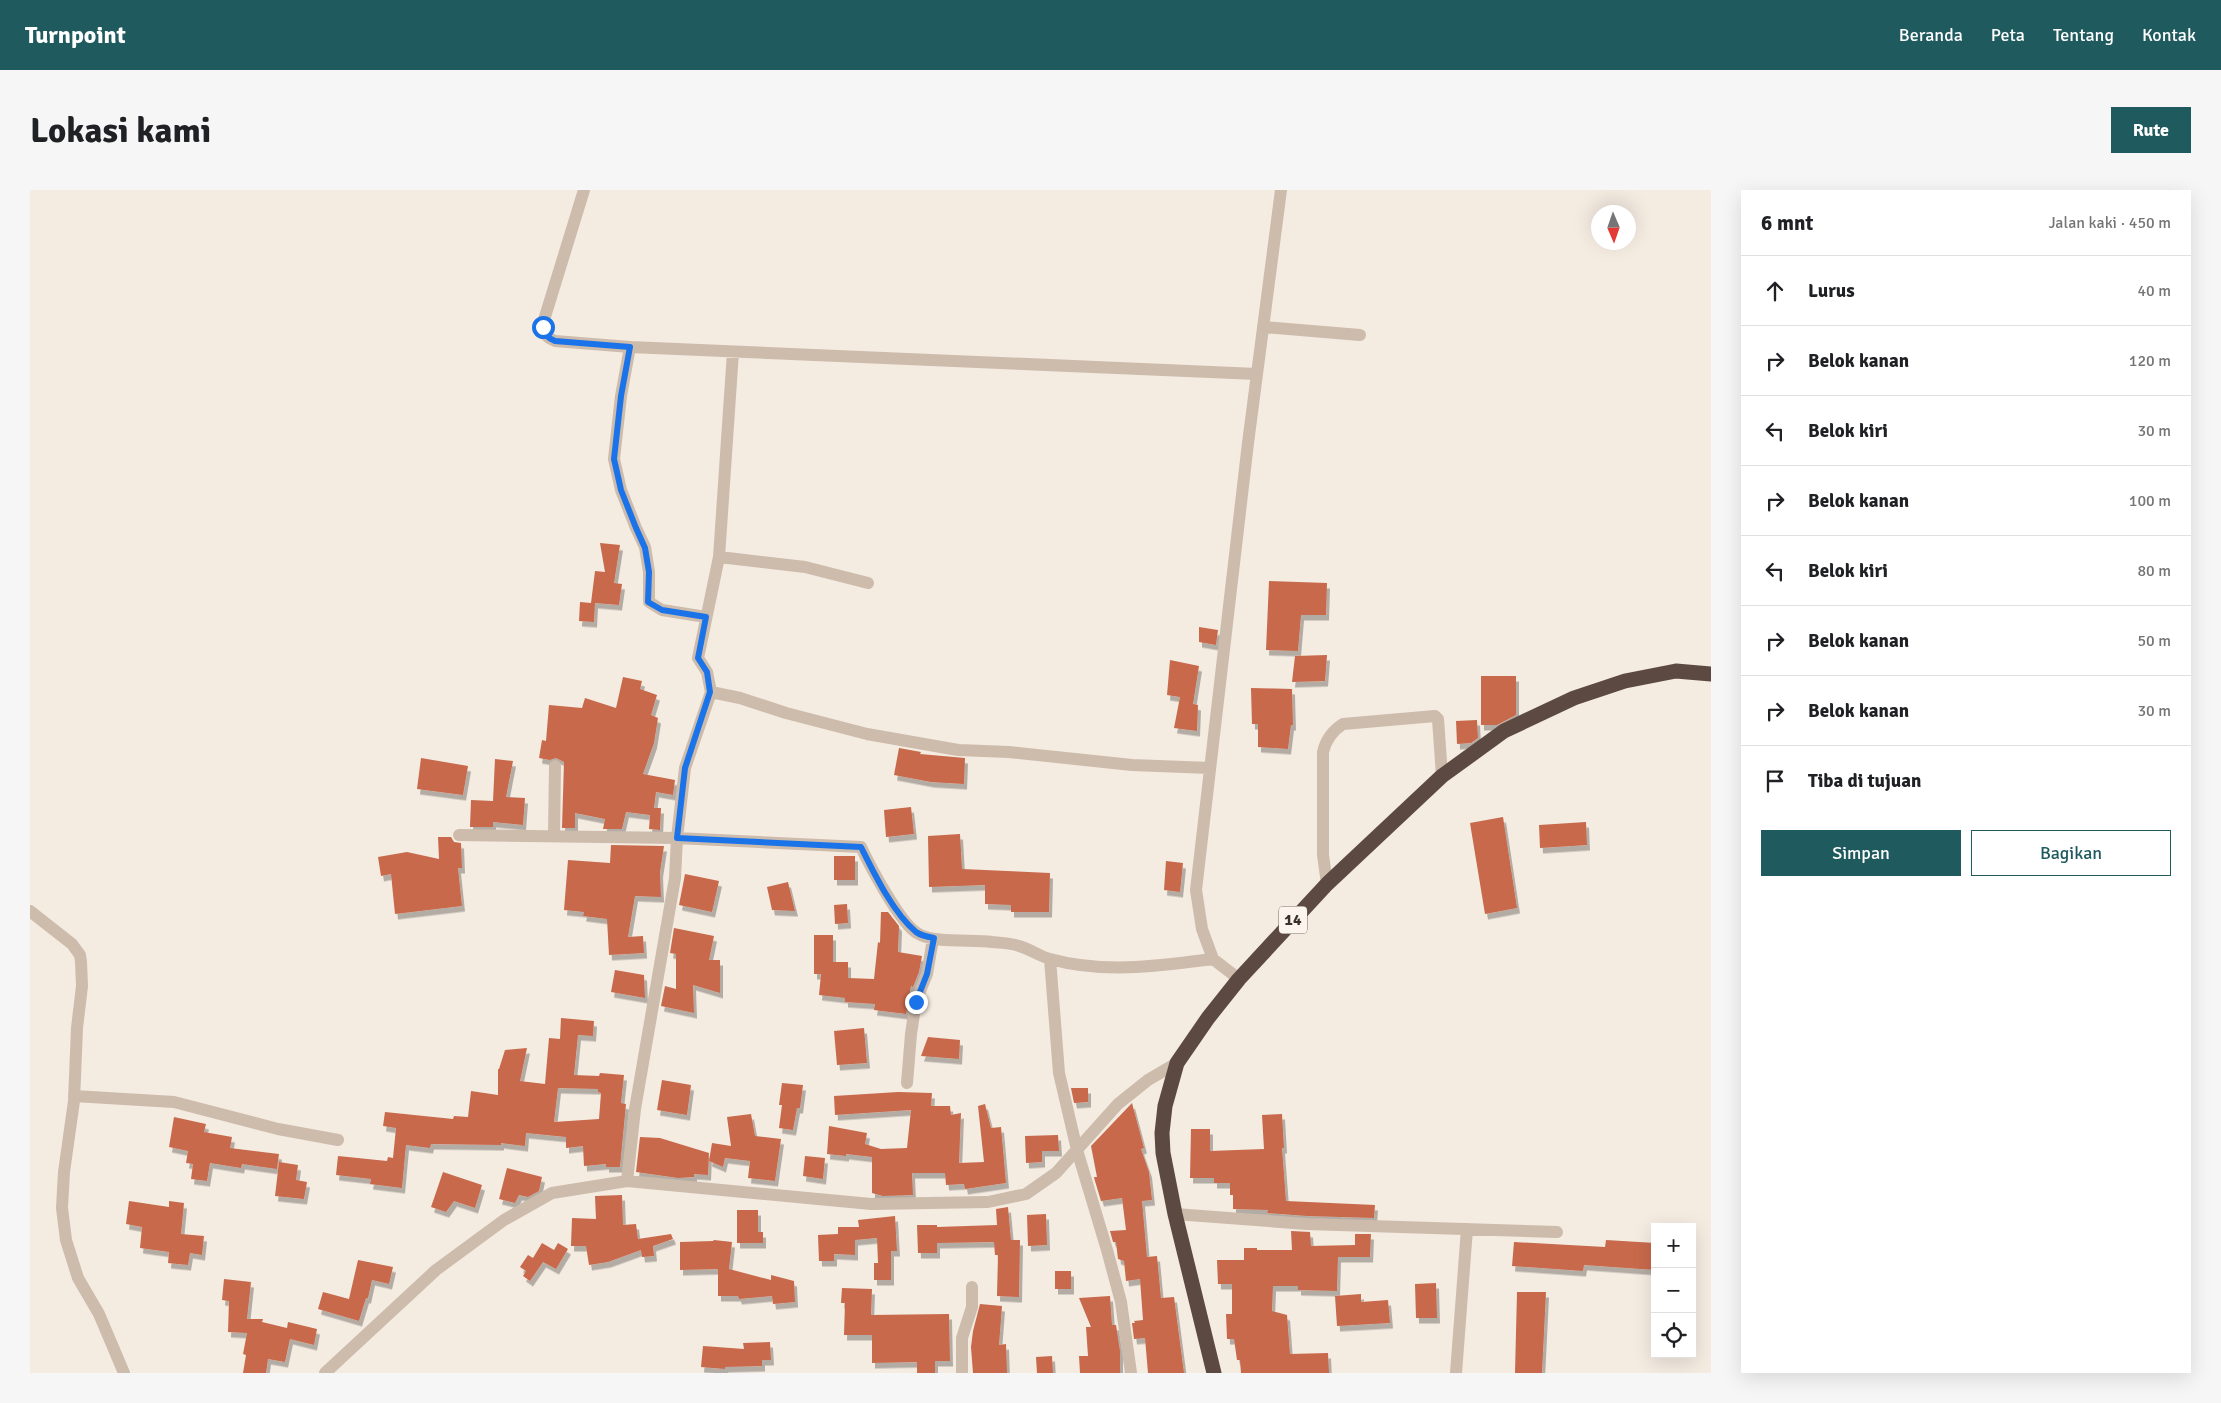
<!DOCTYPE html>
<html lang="id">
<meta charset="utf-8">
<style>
:root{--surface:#fff;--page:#f6f6f6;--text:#202124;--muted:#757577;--line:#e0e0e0;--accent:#1f5a5e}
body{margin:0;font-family:Signika,sans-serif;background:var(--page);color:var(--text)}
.controls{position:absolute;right:15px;bottom:15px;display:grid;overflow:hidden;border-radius:0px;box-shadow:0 5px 20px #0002}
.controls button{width:45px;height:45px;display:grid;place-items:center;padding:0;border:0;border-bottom:1px solid var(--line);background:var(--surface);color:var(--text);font:25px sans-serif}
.compass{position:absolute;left:1561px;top:15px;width:45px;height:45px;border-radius:50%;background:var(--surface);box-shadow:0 5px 20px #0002;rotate:178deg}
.stop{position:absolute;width:15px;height:15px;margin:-11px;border:4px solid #1a73e8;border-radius:50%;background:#fff}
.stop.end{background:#1a73e8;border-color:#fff;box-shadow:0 1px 5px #0008}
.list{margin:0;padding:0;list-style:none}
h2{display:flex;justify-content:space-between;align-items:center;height:65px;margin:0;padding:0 20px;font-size:21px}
h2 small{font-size:16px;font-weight:400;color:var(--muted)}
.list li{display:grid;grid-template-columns:32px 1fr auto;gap:15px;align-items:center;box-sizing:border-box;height:70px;padding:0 20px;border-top:1px solid var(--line)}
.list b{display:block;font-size:19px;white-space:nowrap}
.list em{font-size:16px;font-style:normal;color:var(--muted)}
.actions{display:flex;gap:10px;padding:15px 20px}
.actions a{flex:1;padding:11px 0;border:1px solid var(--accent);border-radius:0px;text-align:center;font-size:18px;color:var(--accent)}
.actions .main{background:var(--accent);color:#fff}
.icon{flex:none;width:28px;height:28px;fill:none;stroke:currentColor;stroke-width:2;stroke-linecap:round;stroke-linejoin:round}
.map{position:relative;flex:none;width:1681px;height:1183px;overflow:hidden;border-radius:0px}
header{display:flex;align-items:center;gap:30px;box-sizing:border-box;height:70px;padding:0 25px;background:var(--accent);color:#fff}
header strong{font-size:24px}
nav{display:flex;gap:28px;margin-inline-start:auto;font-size:18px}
.intro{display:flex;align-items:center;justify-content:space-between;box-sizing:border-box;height:120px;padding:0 30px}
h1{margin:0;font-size:35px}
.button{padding:12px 22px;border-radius:0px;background:var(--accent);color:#fff;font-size:18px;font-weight:700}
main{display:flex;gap:30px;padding:0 30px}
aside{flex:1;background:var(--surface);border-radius:0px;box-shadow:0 5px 20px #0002}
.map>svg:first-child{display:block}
</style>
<header>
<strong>Turnpoint</strong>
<nav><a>Beranda</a><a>Peta</a><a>Tentang</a><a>Kontak</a></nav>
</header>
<div class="intro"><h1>Lokasi kami</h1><a class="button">Rute</a></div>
<main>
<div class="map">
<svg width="1681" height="1183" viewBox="0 0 1681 1183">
<defs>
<filter id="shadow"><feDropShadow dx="3" dy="5.5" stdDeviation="0" flood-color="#0004"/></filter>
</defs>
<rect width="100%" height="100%" fill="#f4ebe1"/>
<path fill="#c8694b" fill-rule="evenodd" filter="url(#shadow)" d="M570,353l20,2 -6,38 8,1 -3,21 -24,-2 -1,19 -15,-1 1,-19 11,1 4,-32 10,1z
M1239,391l58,2 -1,32h-25l-3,36 -32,-1z
M1169,437l19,3 -2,15 -17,-3z
M1297,465l-2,26 -33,1 3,-26z
M1140,470l29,6 -6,38 5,1 -1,26 -23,-3 6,-31 -13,-2z
M1451,486h35v39l-19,10h-16z
M593,487l19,4 -2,8 17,6 -6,20 7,3 -4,25 -11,31 32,6 -2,15 -17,-3 -2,16h7l-1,22 -11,-1 1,-14 -24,-3 -4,17h-19l2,-10 -30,-6v15h-13l2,-66 -8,-4 -6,2 -11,-2 3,-18 4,1 3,-36 33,3 3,-10 31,10z
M1221,498l41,1 1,36h-2l-3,24 -30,-2v-23h-6z
M1447,530l1,18 -7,5 -14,1 -1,-23z
M869,558l22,4 -1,2 45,4 -1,26 -33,-2 -37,-7z
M391,568l47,8 -5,29 -46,-6z
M465,569l18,2 -7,36 19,1 -2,27 -30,-3v5h-23l1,-27 22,1z
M881,617l3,27 -28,3 -2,-27z
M1473,627l14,91 -32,6 -15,-91z
M1556,632l1,23 -47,3 -1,-23z
M930,644l2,35 88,4 -1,39h-38v-7l-26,-1v-19l-56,2 -1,-51z
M408,647h13l3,5 7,1 1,25h-4l4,38 -67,8 -4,-40 -10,2 -3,-19 29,-5 32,7z
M581,655l53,1 -4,26 1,25 -26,-1 -7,41 15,-1 1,17 -35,2 -2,-36 -24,-3 1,-4 -20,-2 4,-50 42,3z
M804,666h21v24h-21z
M1136,671l17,2 -3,29 -16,-2z
M655,684l34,7 -7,31 -33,-7z
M758,692l7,29 -23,-1 -5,-23z
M817,714l1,19 -13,1 -1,-19z
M851,722h7l11,14 -1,26 24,4 -3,16 -6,15 -2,-1 -5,28 -32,-4 1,-6 -30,-2v-4l-26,-3 2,-21h-7v-39h19v27h15v16l26,1 4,-37 2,1z
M644,738l40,8 -5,24h11v33l-27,-8 1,28 -33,-7 4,-20 11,3v-35l-6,-1z
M585,780l29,5 1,23 -34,-6z
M531,828l33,3 -1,15 -15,-1 -4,40 25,1 1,-3 24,2 -3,28 5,1 -6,63h-14v-3l-22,2 -1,-20 -17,2v-11l-40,-4 -1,13 -24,-3v2l-70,-1 -1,4 -24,-3 -4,43 -32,-4 1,-5 -35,-4 2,-19 49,5 1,-4 5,1 3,-30 -13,-2 2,-14 68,7 1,-3 14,1 3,-26 27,4v-26h1l6,-19 22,-2 -7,33 25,3 4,-46 11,1zM528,898l40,1v3l3,1 -2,26 -45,3z
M834,838l3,35 -30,2 -3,-34z
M898,847l32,3 -1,19 -38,-3z
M632,890l29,5 -4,30 -30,-5z
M752,893l21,2 -3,23h-3l-4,22 -14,-2 3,-23h-3z
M1041,898h17v14l-14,1z
M868,902l34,1 -1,13h19l1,9 10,-2 -2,50 25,-1 -6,-56 7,-2 6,24 10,-1 5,56 -41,6 -1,-5 -18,1 -1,-12h-33l1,22 -30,1 -11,-3v-36l-26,-3v2l-19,-2 2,-28 38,7 -2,11 16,5 26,-1 4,-38 -76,5 -1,-19z
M1102,913l12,45 -3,1 8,23 3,28 -10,1 5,56 10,-1 4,42 13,-1 10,76h-36l-3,-35 -11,1 -2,-16h3l-1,-2 9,-1 -3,-41 -14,2 -2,-20 -6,-2 -2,-17h-3l-3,-11 16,-1 -4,-32 -21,3 -6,-20 -1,-4h3l-6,-31z
M721,924l4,22 26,3 -6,42 -27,-3 2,-17 -25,-3 -2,9 -14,-6 3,-18 19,3 -4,-29z
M1252,924l2,34h-2l4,53 89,4 -1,13 -67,-2 -40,-3 1,-3 -35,-1v-14h-3v-12h-16v-5h-24l1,-49h19v22l54,-2 -2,-34z
M144,927l32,7 -2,8 28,5 -2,11 49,6 -2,15 -35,-5 -1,4 -31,-5 -3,18 -16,-2 2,-15 -7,-1 2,-12 -19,-4z
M1028,945l1,16h-17v11l-16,1 -1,-27z
M610,947l20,1 49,15 -1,22 -14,-1v3l-16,1 -42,-6z
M775,966l20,2 -2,21 -20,-3z
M249,972l19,3 -2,15 11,2 -3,17 -29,-3z
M477,978l35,9 -3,14 -11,6 -9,-2 -4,8 -16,-4z
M413,982l39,13 -7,23 -21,-7 -8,11 -15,-5z
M592,1005l1,30 13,-1 2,15 33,-5 2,5 -20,7 1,10 -12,1 -1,-7 -33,12 -19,3 -3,-19h-15l1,-28 24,1 -1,-23z
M99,1011l40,6v-6l15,2 -3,31 23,2 -2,19 -12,-2 -2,12 -20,-2 1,-11 -29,-4 2,-21 -16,-3z
M978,1017l3,33h9l-1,57 -22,-1 1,-41h-3l-1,-13 -57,1v10h-19l-1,-28h20v2l60,-2 -1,-16z
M707,1020h21v22h5v11h-26z
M1016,1024l1,31 -19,1 -1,-31z
M865,1026l2,35h-6v29h-17v-17h4l-1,-25 -22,2v15l-21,-1v7h-15l-1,-26 20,-1v-7h21l-1,-7z
M1261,1041l19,1 1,14 44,-1v-11h16l-1,23h-32l-1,34 -39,-1v-4h-25l-1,25 15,4 3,39 38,-1 1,20h-88l-1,-13h-3l-3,-21h-7l-1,-25h6v-30h-14l-1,-24h27v-12h13v2h35z
M684,1050l18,2 -3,27 42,11v-5l23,6 1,21 -22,2 -1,-8 -33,3 -1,-3h-20v-27l-38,1v-28l33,-1z
M1576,1050l49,3v27l-71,-5 -1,6 -71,-5 2,-24 91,5z
M512,1053l12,7 4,-7 10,6 -12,20 -13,-7 -13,19 -7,-5 3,-5 -6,-4 8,-12 5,3z
M328,1070l35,7 -4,17 -17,-4 -4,18h-2l-7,23 -41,-12 5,-17 26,7z
M1025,1081h16v18h-16z
M194,1089l27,3 -4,37h16l-1,3 25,6 1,-6 29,7 -3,16 -24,-6 -5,23 -17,-3 -2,14h-23l3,-18 -3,-1 4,-21 -19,-1 1,-31 -7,-1z
M1406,1093l1,35h-21l-1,-34z
M812,1098l30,1 -1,26 78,-1 1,47h-15v12h-18v-11l-45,1v-28h-28l1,-32h-4z
M1487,1102h29l-4,81h-27z
M1331,1104v8l27,-2 2,23 -53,3 -2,-30z
M1080,1106l2,29h4l4,26v22h-40l-1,-17h9l-2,-29h5l-12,-29z
M950,1114l22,2 -3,39 7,-1 1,29h-34l-2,-26 2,-16z
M740,1152l1,18h-9v6l-37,1v2l-24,-2 2,-21 41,3 -1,-6z
M1022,1166l1,17h-16l-1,-16z"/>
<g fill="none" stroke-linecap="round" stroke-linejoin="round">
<path stroke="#cdbbac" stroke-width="12" d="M554,0l-40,130v13l5,5 6,3 75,6 627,27
M1233,137l97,8
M600,157l-9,49 -7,63 7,31 15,38 9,19 4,25v30l13,8 44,7
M689,367l86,10 63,16
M681,502l29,6 46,15 81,21 91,16 51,2 123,13 78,3
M429,645l218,3 184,9c9,19 39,76 56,86 17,11 55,6 75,9 9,1 19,1 27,4 11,3 20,10 31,13 54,15 109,7 163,0
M524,646l1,-70
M1297,694l-4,-29v-103c3,-13 9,-21 20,-28l92,-8 3,3 4,57
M0,721l42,33 8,11 1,7 1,24 -5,42 -3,73 -10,71 -2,36 4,32 12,38 21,36 25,59
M1020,769l9,114 18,77 30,100 14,52 10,71
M1209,789l-26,-20 -11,-30 -6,-39 52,-447 33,-253
M877,893l4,-49 5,-33 11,-27 6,-35
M44,906l100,6 104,27 60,11
M597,991l8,-72 40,-231 2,-40 8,-70 26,-76 -4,-20 -9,-14 21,-101 14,-205
M1145,1024l132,10 250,8
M295,1183l111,-103 68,-50 48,-27 75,-12 244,23 117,-2 38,-8 30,-21 62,-69 30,-24 29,-17
M932,1183v-35l10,-31v-20
M1426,1183l11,-144"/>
<path stroke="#5c4a42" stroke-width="15" d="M1184,1183l-39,-159 -12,-61 -1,-20 3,-27 12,-43 31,-45 31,-39 88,-95 115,-108 62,-45 70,-33 51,-17 51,-10 35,3"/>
</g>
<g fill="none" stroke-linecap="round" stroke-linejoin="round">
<path stroke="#1a73e8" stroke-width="6" d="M513,137c1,8 5,11 12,14l75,6 -9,49 -7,63 7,31 15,38 9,20 4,24 -1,30 14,8 44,7 -8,41 9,14 3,20 -25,76 -8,70 184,9c13,26 32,66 55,85 4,3 12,5 18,6l-7,36 -11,28"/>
</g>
<g text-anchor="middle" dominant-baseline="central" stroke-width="4" stroke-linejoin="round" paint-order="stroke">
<rect fill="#fbf5ee" stroke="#756b66" stroke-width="1" x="1249" y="716.5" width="28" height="27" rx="4"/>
<g font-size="16" font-weight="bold" fill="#3b302b">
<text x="1263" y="730">14</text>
</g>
</g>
</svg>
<div class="controls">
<button>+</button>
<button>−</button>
<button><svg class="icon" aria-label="locate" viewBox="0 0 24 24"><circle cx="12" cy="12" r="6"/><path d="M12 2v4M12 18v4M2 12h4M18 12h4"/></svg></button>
</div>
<svg class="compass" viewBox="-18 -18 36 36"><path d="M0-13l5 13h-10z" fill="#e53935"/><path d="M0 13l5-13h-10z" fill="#757577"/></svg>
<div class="stop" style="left:513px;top:137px"></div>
<div class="stop end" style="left:886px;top:812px"></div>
</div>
<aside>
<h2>6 mnt<small>Jalan kaki · 450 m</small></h2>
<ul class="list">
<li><svg class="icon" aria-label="ahead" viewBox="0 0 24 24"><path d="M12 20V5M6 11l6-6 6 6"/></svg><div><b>Lurus</b></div><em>40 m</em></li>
<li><svg class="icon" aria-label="right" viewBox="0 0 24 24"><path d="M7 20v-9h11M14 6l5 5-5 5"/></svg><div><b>Belok kanan</b></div><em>120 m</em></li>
<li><svg class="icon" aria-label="left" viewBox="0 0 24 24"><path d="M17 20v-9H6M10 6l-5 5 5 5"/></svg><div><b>Belok kiri</b></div><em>30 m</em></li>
<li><svg class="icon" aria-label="right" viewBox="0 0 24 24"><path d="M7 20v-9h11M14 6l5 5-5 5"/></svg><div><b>Belok kanan</b></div><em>100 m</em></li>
<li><svg class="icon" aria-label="left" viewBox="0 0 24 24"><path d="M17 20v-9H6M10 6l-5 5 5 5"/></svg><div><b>Belok kiri</b></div><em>80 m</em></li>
<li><svg class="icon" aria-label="right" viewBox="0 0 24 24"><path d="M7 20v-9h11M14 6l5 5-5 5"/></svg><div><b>Belok kanan</b></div><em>50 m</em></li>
<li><svg class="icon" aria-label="right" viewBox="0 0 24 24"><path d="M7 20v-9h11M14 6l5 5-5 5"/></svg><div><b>Belok kanan</b></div><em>30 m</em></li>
<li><svg class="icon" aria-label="arrive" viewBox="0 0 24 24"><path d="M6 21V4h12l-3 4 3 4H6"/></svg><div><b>Tiba di tujuan</b></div></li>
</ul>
<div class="actions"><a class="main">Simpan</a><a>Bagikan</a></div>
</aside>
</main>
